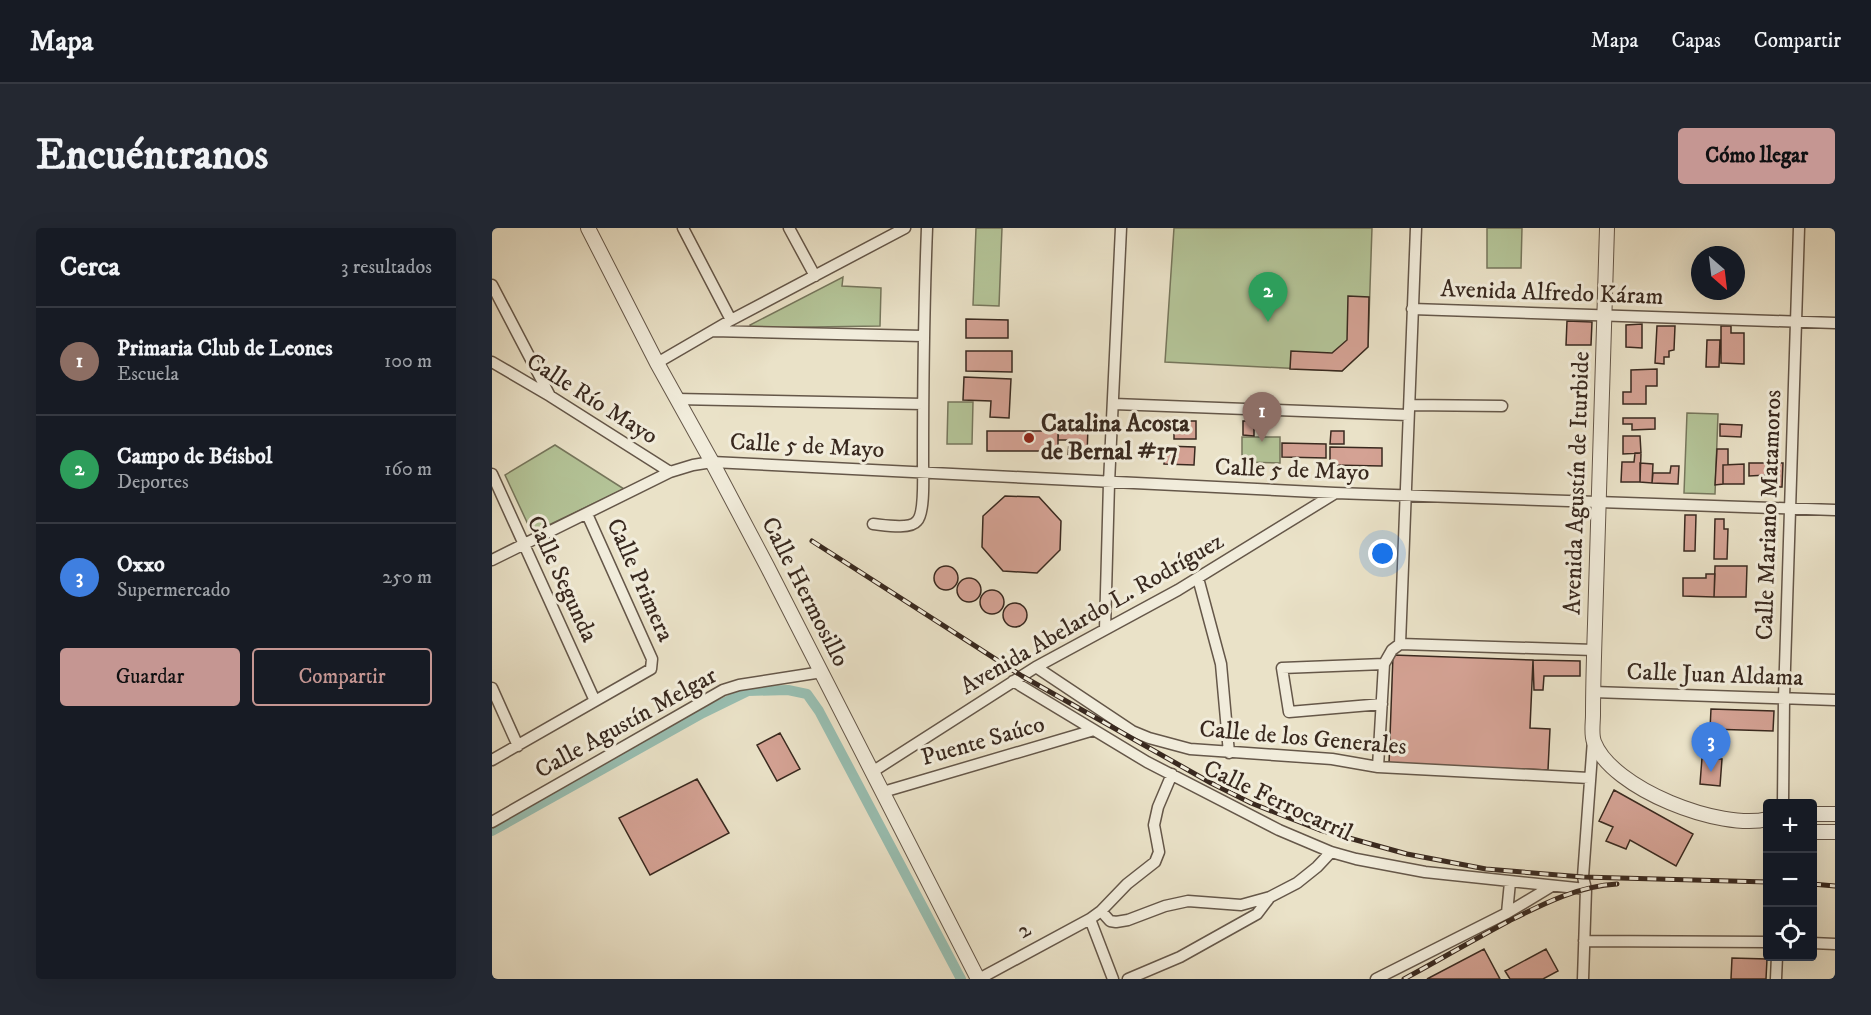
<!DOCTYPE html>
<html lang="es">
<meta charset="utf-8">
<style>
:root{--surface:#171b24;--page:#242831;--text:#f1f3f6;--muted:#9ea1a6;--line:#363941;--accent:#c59692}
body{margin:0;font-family:"IM FELL DW Pica",serif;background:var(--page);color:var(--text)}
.controls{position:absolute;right:18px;bottom:18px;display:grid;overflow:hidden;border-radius:6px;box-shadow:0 6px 24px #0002}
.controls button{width:54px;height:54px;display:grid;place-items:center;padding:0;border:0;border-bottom:2px solid var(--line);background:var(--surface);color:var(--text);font:30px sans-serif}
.compass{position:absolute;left:1199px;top:18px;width:54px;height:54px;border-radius:50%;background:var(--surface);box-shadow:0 6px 24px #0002;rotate:152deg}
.you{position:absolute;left:891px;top:326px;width:21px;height:21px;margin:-15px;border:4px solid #fff;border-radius:50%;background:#1a73e8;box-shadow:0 0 0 9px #1a73e833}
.badge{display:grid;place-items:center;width:39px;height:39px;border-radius:50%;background:var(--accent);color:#fff;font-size:20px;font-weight:700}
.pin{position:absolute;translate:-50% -50px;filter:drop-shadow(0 2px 3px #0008)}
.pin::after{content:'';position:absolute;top:32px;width:21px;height:18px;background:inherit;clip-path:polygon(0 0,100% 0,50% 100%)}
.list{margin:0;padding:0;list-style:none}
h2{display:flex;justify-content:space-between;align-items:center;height:78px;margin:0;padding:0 24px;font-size:26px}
h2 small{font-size:20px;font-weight:400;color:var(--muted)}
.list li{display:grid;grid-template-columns:39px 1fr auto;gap:18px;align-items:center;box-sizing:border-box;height:108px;padding:0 24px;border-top:2px solid var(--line)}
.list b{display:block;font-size:22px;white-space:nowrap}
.list p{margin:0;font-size:20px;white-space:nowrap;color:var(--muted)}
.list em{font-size:20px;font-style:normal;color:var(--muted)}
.actions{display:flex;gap:12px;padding:18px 24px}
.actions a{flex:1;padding:14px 0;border:2px solid var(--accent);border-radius:6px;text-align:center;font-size:21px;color:var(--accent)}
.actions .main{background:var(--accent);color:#111}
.icon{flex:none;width:33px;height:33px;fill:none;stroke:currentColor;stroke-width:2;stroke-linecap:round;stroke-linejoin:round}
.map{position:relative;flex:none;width:1343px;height:751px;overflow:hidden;border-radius:6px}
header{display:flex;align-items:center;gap:36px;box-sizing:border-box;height:84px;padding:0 30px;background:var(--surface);border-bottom:2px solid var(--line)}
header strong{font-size:28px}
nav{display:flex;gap:33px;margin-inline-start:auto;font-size:21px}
.intro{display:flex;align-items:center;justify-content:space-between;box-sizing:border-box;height:144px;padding:0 36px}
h1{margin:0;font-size:42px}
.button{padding:15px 27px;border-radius:6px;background:var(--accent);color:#111;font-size:21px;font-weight:700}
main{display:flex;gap:36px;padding:0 36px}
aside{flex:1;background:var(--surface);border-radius:6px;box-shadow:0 6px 24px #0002}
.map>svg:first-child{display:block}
</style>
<header>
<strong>Mapa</strong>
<nav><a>Mapa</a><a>Capas</a><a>Compartir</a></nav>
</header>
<div class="intro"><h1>Encuéntranos</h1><a class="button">Cómo llegar</a></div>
<main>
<aside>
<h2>Cerca<small>3 resultados</small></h2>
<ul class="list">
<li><span class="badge" style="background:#8d6e63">1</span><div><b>Primaria Club de Leones</b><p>Escuela</p></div><em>100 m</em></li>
<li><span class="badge" style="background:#2e9e5b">2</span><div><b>Campo de Béisbol</b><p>Deportes</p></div><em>160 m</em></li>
<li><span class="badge" style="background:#3f7fe0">3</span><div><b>Oxxo</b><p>Supermercado</p></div><em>250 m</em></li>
</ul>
<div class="actions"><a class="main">Guardar</a><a>Compartir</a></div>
</aside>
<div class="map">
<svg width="1343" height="751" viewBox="0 0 1343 751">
<rect width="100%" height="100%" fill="#eae2c8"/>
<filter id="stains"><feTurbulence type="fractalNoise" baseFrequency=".00333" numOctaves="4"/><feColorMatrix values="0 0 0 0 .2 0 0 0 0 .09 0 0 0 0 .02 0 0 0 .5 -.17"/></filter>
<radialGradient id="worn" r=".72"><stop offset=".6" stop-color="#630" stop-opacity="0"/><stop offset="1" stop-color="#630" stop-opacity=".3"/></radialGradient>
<path fill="#b4c498" stroke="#76765c" stroke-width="1.5" d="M484,0h26l-3,78 -26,-1z
M682,0h198l-4,119 -26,24 -177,-9z
M995,0h35l-1,40h-34z
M351,49l-1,9 39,2 -1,38 -128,2 -2,-3z
M456,174h25l-1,42h-25z
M1195,185l31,1 -3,80 -31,-1z
M750,209h38v26l-38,-1z
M63,217l69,44 -92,44 -27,-58z"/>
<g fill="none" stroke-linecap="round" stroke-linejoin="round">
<path stroke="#98beb1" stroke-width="10" d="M0,603l211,-118 45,-22 40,-1 19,4 12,17 142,268"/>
</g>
<path fill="#d4a294" stroke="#39291f" stroke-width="1.5" d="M856,68l21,1 -1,50 -26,24 -52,-2 1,-18 41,2 15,-13z
M474,91l42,1v18h-42z
M1075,93l25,1 -1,23h-25z
M1150,96v24l-16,-1v-22z
M1165,98h18l-1,24 -5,1v6h-5v7l-9,-1z
M1229,98h10v7h13v31l-23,-1z
M1215,112h13l-1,27h-13z
M474,123h46v21l-46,-1z
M1165,141v17h-11v18h-23v-12h8v-22z
M472,149l47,2 -2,39 -19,-1 1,-16 -28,-1z
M1131,190h32v11l-23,1v-6h-9z
M682,193h22v18h-22z
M751,193h11v15l-11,-1z
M1228,196l22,1 -1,12 -21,-1z
M567,197l29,1 -1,31h-19l1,-17h-11z
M495,203h71v20h-71z
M839,203h13v13h-14z
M1131,208h17l1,17 -18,1z
M790,215l44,1v14l-44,-1z
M673,218l30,1 -1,18 -30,-1z
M838,219l52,1v18l-52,-1z
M1225,221h11v16h-5v19l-8,1z
M1143,225h6l-1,29h-19l1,-20h12z
M1148,235l13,1 -1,19 -12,-1z
M1257,235h18v12l-18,1z
M1279,235h12l-1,24h-15l1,-19h3z
M1252,236v20h-21v-19z
M1179,238h8l-1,18 -26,-1 1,-10h17z
M513,268l34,1 22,24 -1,29 -23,23 -34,-2 -21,-24 1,-31z
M1193,287h11l-1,36h-11z
M1223,291h9v10h4l-1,30h-13z
M442 350a12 12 0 1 1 24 0a12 12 0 1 1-24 0Z
M1223,338h32l-1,31h-32z
M1214,346h9l-1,23 -31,-1v-18h23z
M465 362a12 12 0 1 1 24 0a12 12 0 1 1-24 0Z
M488 374a12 12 0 1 1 24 0a12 12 0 1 1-24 0Z
M511 387a12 12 0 1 1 24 0a12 12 0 1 1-24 0Z
M901,427l140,5 -3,68 20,1 -2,41 -159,-6z
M1041,432l47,1v15h-36l-1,14h-9z
M1219,481l63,2 -1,20 -63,-2z
M288,505l20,36 -23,12 -20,-36z
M1210,530l20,1 -2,27 -20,-2z
M205,551l32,54 -79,42 -31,-57z
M1122,562l79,44 -17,32 -46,-26 -4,9 -20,-8 7,-14 -14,-6z
M992,721l16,30h-73z
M1054,721l12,22 -15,8h-33l-5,-8z
M1240,730l35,1 -1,20h-35z"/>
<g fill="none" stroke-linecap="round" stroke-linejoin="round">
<defs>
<path id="minor" d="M191,0l48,92
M297,0l26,48
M0,57l58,111
M920,81l423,14
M221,103l210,5
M0,134l58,34 120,76
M165,135l74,-43 174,-92
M184,171l247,5
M622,176l294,11
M918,177l92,1
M0,246l103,227
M381,296c11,1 37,6 44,-3 8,-8 6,-46 6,-59 0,-78 1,-156 4,-234
M0,332l178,-88 23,-7 19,-3 623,31 500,17
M706,350l23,86 8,89
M613,401l4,-146 12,-255
M908,416l16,-416
M908,416l194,6
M544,439l96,64 17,7 41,11 142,10 46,8 211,11
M521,453l134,81 132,68 52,22 25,7 69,13 161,17
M0,460l26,58
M1101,464l242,8
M890,476l-93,8 -7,-44 102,-4
M0,532l159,-91 1,-10 -65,-145
M886,539l6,-103 8,-14 8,-6
M380,544l164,-105 142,-77 156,-96
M391,564l211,-62
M1291,576l1,-106 15,-470
M0,594l231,-132 16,-5 83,-13
M609,683l9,10 6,1 12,-2 37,-14 23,-5 53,4 29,-8
M1015,685l3,-31
M598,691l23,60
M1092,713l184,1
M1320,715l23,1
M487,751l111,-60 11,-8 26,-27 28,-22 4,-10 -5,-27 4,-18 14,-33
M636,751l52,-22 77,-43 13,-17 27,-14 20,-16 14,-15
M884,751l131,-66 45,-27
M1091,751l3,-90 -3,-12 10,-137
M1284,751l1,-23"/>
<path id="tertiary" d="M96,0l69,135 55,99 55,104 211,413
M1115,0c-4,132 -8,264 -12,396 -1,30 -2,60 -2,91 0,8 -2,19 1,27 18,47 127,89 174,77
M1320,586h23
M1320,604h23"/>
</defs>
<use href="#minor" stroke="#655749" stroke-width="13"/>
<use href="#tertiary" stroke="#655749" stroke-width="16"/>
<use href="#minor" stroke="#f1ecdb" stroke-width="10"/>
<use href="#tertiary" stroke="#f1ecdb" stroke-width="14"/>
<defs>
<path id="rail" d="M320,313l210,135 189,107 40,20 69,27 87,24 79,15 97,8 185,5
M1320,656l23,2
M912,751c35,-19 69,-39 105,-58 34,-17 69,-35 108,-37"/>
</defs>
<use href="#rail" stroke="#39291f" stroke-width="5"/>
<use href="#rail" stroke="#f1ecdb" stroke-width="3" stroke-dasharray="9" stroke-linecap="butt"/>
</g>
<circle fill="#8f2418" stroke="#f1ecdb" stroke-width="2" cx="537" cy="210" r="6"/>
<g text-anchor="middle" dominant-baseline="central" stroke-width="6" stroke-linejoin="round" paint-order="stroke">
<g font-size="24" fill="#39291f" stroke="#f1ecdb">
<text transform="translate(1060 65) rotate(2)">Avenida Alfredo Káram</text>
<text transform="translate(100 171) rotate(32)">Calle Río Mayo</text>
<text transform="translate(315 218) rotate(3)">Calle 5 de Mayo</text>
<text transform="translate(800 242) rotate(2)">Calle 5 de Mayo</text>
<text transform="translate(1085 255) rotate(-88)">Avenida Agustín de Iturbide</text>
<text transform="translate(1277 287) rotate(-88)">Calle Mariano Matamoros</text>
<text transform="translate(70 351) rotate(65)">Calle Segunda</text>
<text transform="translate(148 352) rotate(66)">Calle Primera</text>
<text transform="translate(313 364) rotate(63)">Calle Hermosillo</text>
<text transform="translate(600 386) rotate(-30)">Avenida Abelardo L. Rodríguez</text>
<text transform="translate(1223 447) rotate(2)">Calle Juan Aldama</text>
<text transform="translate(134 495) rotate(-29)">Calle Agustín Melgar</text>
<text transform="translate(811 510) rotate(5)">Calle de los Generales</text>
<text transform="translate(491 513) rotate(-16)">Puente Saúco</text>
<text transform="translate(786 573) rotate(25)">Calle Ferrocarril</text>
<text transform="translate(532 702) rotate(-28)">2</text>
</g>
<g font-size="24" font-weight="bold" fill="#39291f" stroke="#f1ecdb" text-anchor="start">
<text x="549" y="196">Catalina Acosta<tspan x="549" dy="28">de Bernal #17</tspan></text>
</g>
</g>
<rect width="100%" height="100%" filter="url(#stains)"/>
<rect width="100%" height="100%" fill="url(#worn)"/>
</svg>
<div class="controls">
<button>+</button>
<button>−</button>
<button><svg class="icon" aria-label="locate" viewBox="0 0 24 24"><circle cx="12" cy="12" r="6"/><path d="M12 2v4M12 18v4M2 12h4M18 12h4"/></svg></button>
</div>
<svg class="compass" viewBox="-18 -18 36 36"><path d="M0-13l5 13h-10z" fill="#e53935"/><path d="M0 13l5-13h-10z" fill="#9ea1a6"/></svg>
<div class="you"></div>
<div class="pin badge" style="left:770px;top:214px;background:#8d6e63">1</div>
<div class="pin badge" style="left:776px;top:94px;background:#2e9e5b">2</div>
<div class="pin badge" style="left:1219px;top:544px;background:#3f7fe0">3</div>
</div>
</main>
